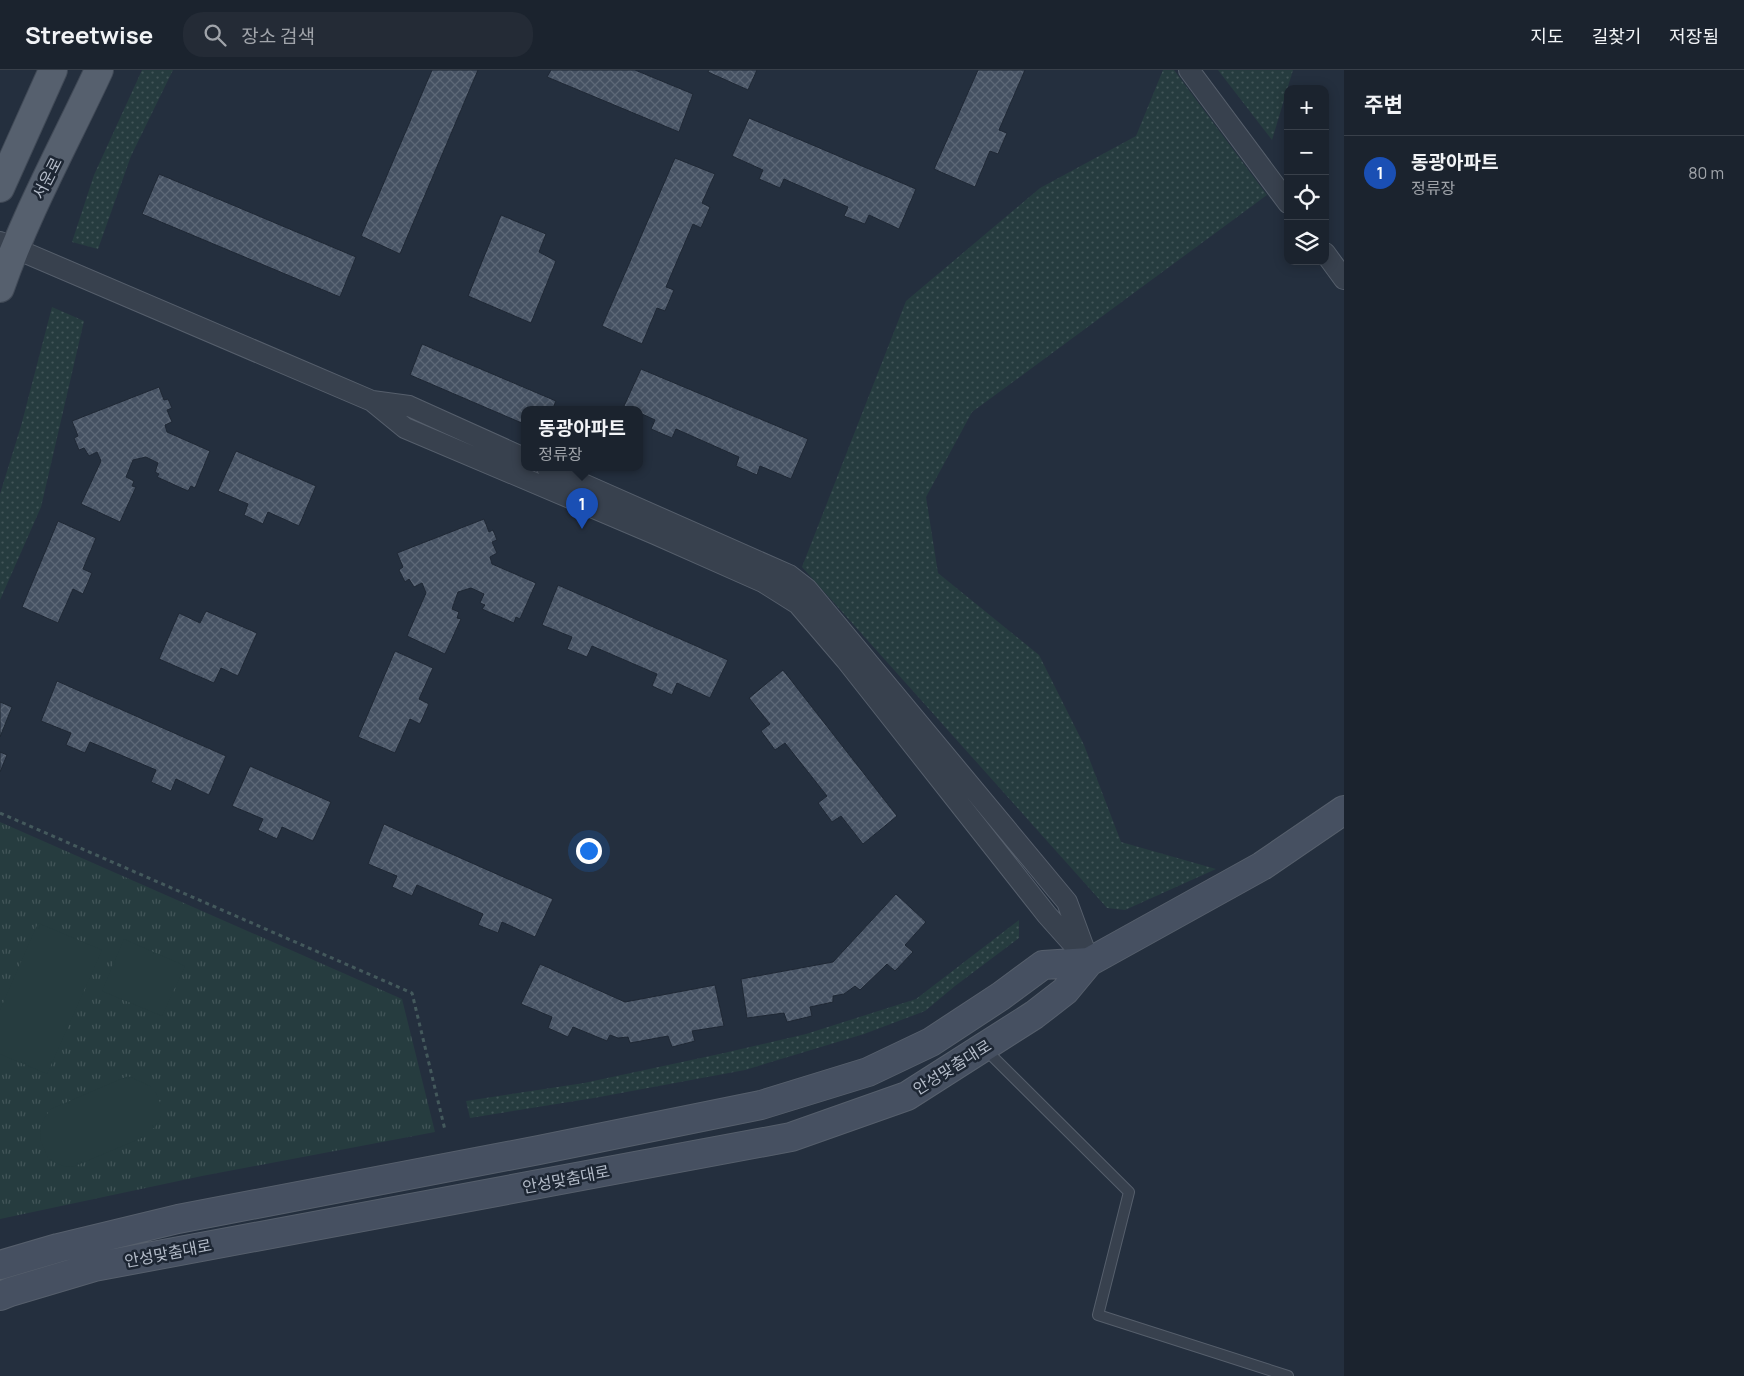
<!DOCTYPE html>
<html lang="ko">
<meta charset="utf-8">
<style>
:root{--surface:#1b232e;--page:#242b36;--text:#f1f3f6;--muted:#a0a4aa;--line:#39404a;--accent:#bca0f2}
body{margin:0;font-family:Manrope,"Noto Sans KR",sans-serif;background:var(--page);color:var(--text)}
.controls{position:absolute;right:15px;top:15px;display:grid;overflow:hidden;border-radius:10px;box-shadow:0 2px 12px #0003}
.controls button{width:45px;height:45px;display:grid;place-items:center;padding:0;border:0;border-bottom:1px solid var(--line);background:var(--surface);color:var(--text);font:25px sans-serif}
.you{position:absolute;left:588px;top:780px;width:18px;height:18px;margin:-12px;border:4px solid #fff;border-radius:50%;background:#1a73e8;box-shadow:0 0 0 8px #1a73e833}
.badge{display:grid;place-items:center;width:32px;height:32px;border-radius:50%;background:var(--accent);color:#fff;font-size:16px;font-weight:700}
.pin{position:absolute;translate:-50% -41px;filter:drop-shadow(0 1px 2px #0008)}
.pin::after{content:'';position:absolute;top:26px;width:18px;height:15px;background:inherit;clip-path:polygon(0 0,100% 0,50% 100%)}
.popup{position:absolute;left:521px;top:336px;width:122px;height:65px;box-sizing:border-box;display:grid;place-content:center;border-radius:10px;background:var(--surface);filter:drop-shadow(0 1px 4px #0005);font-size:16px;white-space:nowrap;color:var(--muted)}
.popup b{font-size:19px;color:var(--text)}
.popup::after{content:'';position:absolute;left:50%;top:100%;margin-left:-10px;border:10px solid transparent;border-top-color:var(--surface)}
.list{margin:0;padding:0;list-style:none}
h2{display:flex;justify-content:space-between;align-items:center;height:65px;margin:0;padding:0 20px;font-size:21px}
h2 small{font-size:16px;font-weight:400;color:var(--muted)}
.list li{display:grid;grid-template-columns:32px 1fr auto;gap:15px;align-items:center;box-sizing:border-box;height:75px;padding:0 20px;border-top:1px solid var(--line)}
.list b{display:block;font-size:19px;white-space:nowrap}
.list p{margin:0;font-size:16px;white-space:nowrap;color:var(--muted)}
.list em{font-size:16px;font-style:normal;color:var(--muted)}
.icon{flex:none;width:28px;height:28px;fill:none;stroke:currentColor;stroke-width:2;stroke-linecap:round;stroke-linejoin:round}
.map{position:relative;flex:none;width:1344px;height:1306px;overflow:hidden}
header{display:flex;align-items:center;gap:30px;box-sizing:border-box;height:70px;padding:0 25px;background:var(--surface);border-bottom:1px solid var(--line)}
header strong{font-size:24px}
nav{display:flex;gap:28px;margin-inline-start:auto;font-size:18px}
.search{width:350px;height:45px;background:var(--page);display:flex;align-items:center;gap:12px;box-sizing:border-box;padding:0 18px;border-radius:20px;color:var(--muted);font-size:19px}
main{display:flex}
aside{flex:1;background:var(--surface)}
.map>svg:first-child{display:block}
</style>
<header>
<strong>Streetwise</strong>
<div class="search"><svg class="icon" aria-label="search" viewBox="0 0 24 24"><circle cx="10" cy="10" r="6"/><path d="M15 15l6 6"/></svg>장소 검색</div>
<nav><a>지도</a><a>길찾기</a><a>저장됨</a></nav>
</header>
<main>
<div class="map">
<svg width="1344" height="1306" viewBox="0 0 1344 1306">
<defs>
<pattern id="grass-dots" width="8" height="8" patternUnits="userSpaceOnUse" patternTransform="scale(1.25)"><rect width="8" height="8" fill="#263c3f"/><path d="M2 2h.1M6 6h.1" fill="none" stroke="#435659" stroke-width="1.8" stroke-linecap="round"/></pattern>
<pattern id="park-tufts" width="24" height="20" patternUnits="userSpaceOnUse" patternTransform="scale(1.25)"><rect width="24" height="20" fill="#263c3f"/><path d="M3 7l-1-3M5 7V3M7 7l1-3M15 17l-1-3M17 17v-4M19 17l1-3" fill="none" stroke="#435659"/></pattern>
<pattern id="building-cross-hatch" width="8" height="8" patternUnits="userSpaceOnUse" patternTransform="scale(1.25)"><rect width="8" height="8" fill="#455162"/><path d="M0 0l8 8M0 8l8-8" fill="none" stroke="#5d6877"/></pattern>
</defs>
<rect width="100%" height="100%" fill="#242f3e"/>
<path fill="url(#grass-dots)" d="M142,0h31l-42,86 -33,93 -26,-7 22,-67z
M1163,0h11l93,125 -295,217 -46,85 12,76 101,82 45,90 37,97 95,27 -91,41 -18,-2 -305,-341 104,-266 134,-113 96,-52z
M1218,0h75l-21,70z
M52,237l32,14 -43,186 -41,93v-106l21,-68z
M1019,850v18l-64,48 -30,25 -61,23 -119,36 -151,28 -124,20 -4,-17 118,-18 140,-30 82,-19 110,-35z"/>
<path fill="url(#park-tufts)" d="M0,752l402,177 33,133 -233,44 -202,43z"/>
<path fill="#263c3f" d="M38,853l64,27 -55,124 -47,-20v-44z
M124,869l61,27 -23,50 -60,-25z
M128,1006l22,10 6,7 5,12v11l-5,10 -12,11 -69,29 -9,1 -10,-4 -8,-5 -8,-19 1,-13 4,-9 6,-8z"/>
<path fill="url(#building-cross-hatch)" stroke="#1f2835" d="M432,0h46l-78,184 -39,-18z
M551,0h84l58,24 -14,38 -132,-55z
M709,0h48l-9,20 -40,-18z
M978,0h47l-26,60 8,3 -9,21 -8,-3 -15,36 -41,-18z
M749,48l167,71 -17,40 -30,-14 -4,9 -21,-8 4,-9 -64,-28 -4,9 -21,-9 4,-9 -31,-14z
M675,88l40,16 -13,29 8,4 -9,21 -8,-4 -27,63 8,3 -9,21 -8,-3 -15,36 -40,-18z
M159,104l197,83 -16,40 -198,-83z
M501,145l45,19 -7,18 17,9 -25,62 -63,-27z
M422,274l134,57 -4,9h-28v14l-114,-49z
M641,299l167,70 -17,40 -31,-13 -3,9 -21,-9 3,-9 -63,-28 -4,9 -21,-9 4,-9 -15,-7v-3h-8l-8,-4z
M159,317l5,13 4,-1 4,9 -5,2 5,12 -7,3 2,7 43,19 -15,37 -4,-2 -3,5 -31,-14 2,-3 -4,-2 3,-9 -12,-6 -13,3 -7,17 8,4 -2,5 4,1 -16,35 -39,-18 20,-43 -4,-9 -8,4 -5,-8 -5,2 -5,-12 4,-2 -6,-15z
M236,381l80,35 -17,40 -31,-14 -5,12 -19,-9 4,-11 -30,-13z
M484,449l5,13 4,-2 4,10 -5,2 5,11 -7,4 2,7 44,19 -16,36 -4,-2 -2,6 -32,-14 3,-4 -5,-2 4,-9 -13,-6 -13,4 -6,17 7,3 -2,6 4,1 -16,35 -38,-18 19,-43 -4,-10 -8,4 -5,-8 -4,3 -6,-12 4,-3 -6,-14z
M58,451l38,17 -13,31 9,4 -9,21 -10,-5 -15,34 -36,-16z
M558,515l170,75 -18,38 -33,-15 -5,12 -20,-9 5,-12 -65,-28 -5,11 -20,-8 5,-12 -30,-12z
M206,541l51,22 -19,43 -17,-8 -7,15 -55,-24 20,-46 21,10z
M395,581l38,17 -14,31 10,5 -9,20 -10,-5 -15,34 -37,-16z
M783,600l114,146 -34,28 -22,-28 -9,6 -14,-19 9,-7 -42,-53 -10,7 -14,-19 9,-7 -21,-26z
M57,611l169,75 -17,39 -33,-16 -5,12 -20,-9 5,-12 -66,-28 -5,11 -19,-8 5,-12 -30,-12z
M0,632l12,5 -12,30z
M0,682l7,3 -7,17z
M250,696l81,36 -18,39 -31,-14 -5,12 -19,-9 5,-11 -31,-13z
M384,754l169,75 -18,38 -33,-15 -4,11 -20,-8 5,-11 -66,-29 -5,11 -20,-9 5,-11 -29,-12z
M896,824l30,28 -21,23 8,7 -18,19 -8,-7 -27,26 -5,-4 -11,8 -11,2v6l-23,5 2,9 -25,6 -3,-9 -37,5 -6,-39 92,-17z
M540,894l85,38 90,-17 9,41 -32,5 3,10 -23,6 -4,-11 -38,7 -2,-6 -10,1 -8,-3 -3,6 -34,-14 -5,10 -20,-9 4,-11 -31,-13z"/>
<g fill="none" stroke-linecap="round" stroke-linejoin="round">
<defs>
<path id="service" d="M985,979l144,143 -31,123 190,61"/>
<path id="minor" d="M1189,0l99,133
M0,172l372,159 33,27 250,106 108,48 35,22 48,56 201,255 42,47
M1325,183l19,26
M372,331l37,5 115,52
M547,398l242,107 18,14 260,313 18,49"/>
<path id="secondary" d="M0,1195l58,-17 120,-29 361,-69 222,-45 107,-33 63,-30 70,-46 42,-31 46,-3
M0,1226l10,-4 84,-25 697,-130 116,-41 127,-81 31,-24 24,-29 173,-96 82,-56"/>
<path id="primary" d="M0,118l53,-118
M0,218c26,-75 65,-145 99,-218"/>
</defs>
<use href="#service" stroke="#565f6c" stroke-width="12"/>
<use href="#minor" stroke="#565f6c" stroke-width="22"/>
<use href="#secondary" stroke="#565f6c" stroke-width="30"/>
<use href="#primary" stroke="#414a57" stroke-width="30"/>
<path stroke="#44595c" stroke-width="3" stroke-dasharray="4 4" stroke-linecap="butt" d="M0,743l412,180 33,137"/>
<use href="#service" stroke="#38414e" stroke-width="10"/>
<use href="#minor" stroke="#38414e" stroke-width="20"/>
<use href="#secondary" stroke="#465061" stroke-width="28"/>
<use href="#primary" stroke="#56606e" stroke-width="28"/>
</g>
<g text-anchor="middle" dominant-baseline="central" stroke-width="5" stroke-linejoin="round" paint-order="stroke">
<g font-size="16" fill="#b4bcc9" stroke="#1d2633">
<text transform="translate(47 108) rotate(-63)">서운로</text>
<text transform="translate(952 997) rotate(-32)">안성맞춤대로</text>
<text transform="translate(566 1109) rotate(-11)">안성맞춤대로</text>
<text transform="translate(168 1183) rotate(-11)">안성맞춤대로</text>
</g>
</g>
</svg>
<div class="controls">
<button>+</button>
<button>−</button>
<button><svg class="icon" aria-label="locate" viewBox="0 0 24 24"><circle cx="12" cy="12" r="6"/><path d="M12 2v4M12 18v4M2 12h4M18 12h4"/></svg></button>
<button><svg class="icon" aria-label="layers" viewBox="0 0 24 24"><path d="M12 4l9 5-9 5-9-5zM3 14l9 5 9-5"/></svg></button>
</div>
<div class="you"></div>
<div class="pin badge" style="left:582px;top:459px;background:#1a4fb4">1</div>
<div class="popup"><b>동광아파트</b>정류장</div>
</div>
<aside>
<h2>주변<small></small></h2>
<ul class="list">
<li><span class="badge" style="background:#1a4fb4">1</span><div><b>동광아파트</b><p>정류장</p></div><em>80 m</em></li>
</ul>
</aside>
</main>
